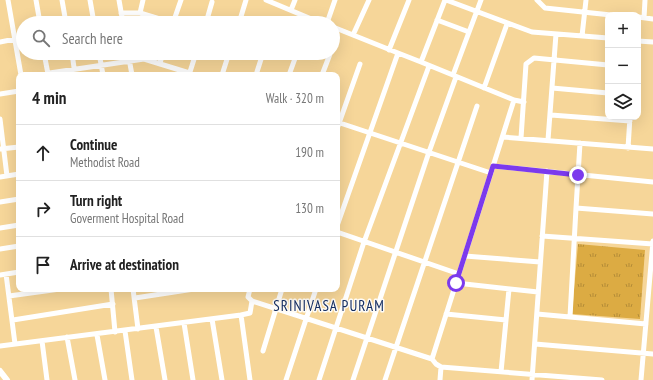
<!DOCTYPE html>
<meta charset="utf-8">
<style>
:root{--surface:#fff;--page:#f6f6f6;--text:#222;--muted:#767676;--line:#e0e0e0}
body{margin:0;font-family:"PT Sans Narrow",sans-serif;background:var(--page);color:var(--text)}
.controls{position:absolute;right:12px;top:12px;display:grid;overflow:hidden;border-radius:8px;box-shadow:0 4px 16px #0002}
.controls button{width:36px;height:36px;display:grid;place-items:center;padding:0;border:0;border-bottom:1px solid var(--line);background:var(--surface);color:var(--text);font:20px sans-serif}
.stop{position:absolute;width:12px;height:12px;margin:-9px;border:3px solid #7c3aed;border-radius:50%;background:#fff}
.stop.end{background:#7c3aed;border-color:#fff;box-shadow:0 1px 4px #0008}
.list{margin:0;padding:0;list-style:none}
h2{display:flex;justify-content:space-between;align-items:center;height:52px;margin:0;padding:0 16px;font-size:17px}
h2 small{font-size:13px;font-weight:400;color:var(--muted)}
.list li{display:grid;grid-template-columns:26px 1fr auto;gap:12px;align-items:center;box-sizing:border-box;height:56px;padding:0 16px;border-top:1px solid var(--line)}
.list b{display:block;font-size:15px;white-space:nowrap}
.list p{margin:0;font-size:13px;white-space:nowrap;color:var(--muted)}
.list em{font-size:13px;font-style:normal;color:var(--muted)}
.icon{flex:none;width:22px;height:22px;fill:none;stroke:currentColor;stroke-width:2;stroke-linecap:round;stroke-linejoin:round}
.map{position:relative;flex:none;width:653px;height:380px;overflow:hidden}
.search{position:absolute;background:var(--surface);box-shadow:0 4px 16px #0002;left:16px;top:16px;width:324px;height:44px;display:flex;align-items:center;gap:10px;box-sizing:border-box;padding:0 14px;border-radius:22px;color:var(--muted);font-size:15px}
.panel{position:absolute;background:var(--surface);box-shadow:0 4px 16px #0002;left:16px;top:72px;width:324px;height:220px;border-radius:8px}
.map>svg:first-child{display:block}
</style>
<div class="map">
<svg width="653" height="380" viewBox="0 0 653 380">
<defs>
<pattern id="grass-tufts" width="24" height="20" patternUnits="userSpaceOnUse"><rect width="24" height="20" fill="#dcab43"/><path d="M3 7l-1-3M5 7V3M7 7l1-3M15 17l-1-3M17 17v-4M19 17l1-3" fill="none" stroke="#b48c37"/></pattern>
</defs>
<rect width="100%" height="100%" fill="#f6d699"/>
<path fill="url(#grass-tufts)" d="M578,244l67,6 -5,69 -68,-5z"/>
<g fill="none" stroke-linecap="round" stroke-linejoin="round">
<path stroke="#fff" stroke-width="5" d="M8,0l13,75
M36,0l4,23
M62,0l4,23
M90,0l4,23
M119,0l4,23
M266,0l55,23
M446,0l86,32 76,6
M537,0l8,8 66,7
M291,10l4,-10
M121,13h19l33,10
M140,13l3,-13
M638,17l15,2
M644,18l1,-18
M437,20l32,12
M173,23l8,-23
M206,23l6,-21
M239,23l7,-23
M273,23l1,-2
M327,23l8,-23
M333,27l65,26
M353,35l16,-35
M582,36l4,-36
M638,41l15,1
M0,42l15,-3
M389,50l20,-50
M44,53l4,21
M72,53l3,22
M99,53l4,22
M128,53l4,22
M421,62l93,38 10,2
M160,63l3,-10
M36,75l108,-16 52,16
M189,75l7,-22
M222,75l7,-22
M256,75l7,-22
M289,75l8,-22
M322,75l8,-21
M453,75l28,-75
M484,88l23,-64
M552,88l56,5
M0,94l19,-3
M551,115l79,6
M0,119l7,57
M337,122l154,51
M337,129l23,-65
M503,137l150,12
M521,138l5,-74 8,-6 74,7
M548,140l8,-106
M628,148l2,-31
M0,149l19,-2
M493,166l160,16
M0,177l19,-3
M0,202l19,-3
M576,208l4,-65
M337,226l61,-173 23,9 24,-62
M0,228l19,-3
M337,232l122,42
M542,236l111,8
M0,249l19,-3
M465,256l75,6
M6,274l9,70
M0,275l19,-3
M456,283l82,9
M111,289l4,43
M133,289l5,40
M250,289l-2,8 4,4 180,58 4,5 5,3 161,13
M9,296l51,-7
M135,298l59,-9
M446,314l60,6
M537,314l33,3
M241,315l9,-2 2,-12
M212,319l10,61
M13,320l100,-16
M184,323l9,57
M646,324l-76,-7 6,-109 77,6
M156,327l9,53
M125,331l7,49
M97,335l8,45
M67,337l8,43
M42,341l5,39
M535,344l118,10
M0,346l241,-31 9,65
M263,351l19,-62
M432,359l82,-259
M501,372l8,-83
M286,380l30,-91
M319,380l45,-138 65,-176
M353,380l76,-228 27,-75
M385,380l92,-274
M440,380l1,-13
M532,380l15,-209
M641,380l12,-139"/>
<path stroke="#fff" stroke-width="6" d="M0,371l7,9"/>
</g>
<g fill="none" stroke-linecap="round" stroke-linejoin="round">
<path stroke="#7c3aed" stroke-width="5" d="M456,283l37,-117 85,9"/>
</g>
<g text-anchor="middle" dominant-baseline="central" stroke-width="3" stroke-linejoin="round" paint-order="stroke">
<g font-size="15" letter-spacing="1" fill="#142d62" stroke="#fefbf5">
<text x="329" y="305">SRINIVASA PURAM</text>
</g>
</g>
</svg>
<div class="controls">
<button>+</button>
<button>−</button>
<button><svg class="icon" aria-label="layers" viewBox="0 0 24 24"><path d="M12 4l9 5-9 5-9-5zM3 14l9 5 9-5"/></svg></button>
</div>
<div class="stop" style="left:456px;top:283px"></div>
<div class="stop end" style="left:578px;top:175px"></div>
<div class="search"><svg class="icon" aria-label="search" viewBox="0 0 24 24"><circle cx="10" cy="10" r="6"/><path d="M15 15l6 6"/></svg>Search here</div>
<section class="panel">
<h2>4 min<small>Walk · 320 m</small></h2>
<ul class="list">
<li><svg class="icon" aria-label="ahead" viewBox="0 0 24 24"><path d="M12 20V5M6 11l6-6 6 6"/></svg><div><b>Continue</b><p>Methodist Road</p></div><em>190 m</em></li>
<li><svg class="icon" aria-label="right" viewBox="0 0 24 24"><path d="M7 20v-9h11M14 6l5 5-5 5"/></svg><div><b>Turn right</b><p>Goverment Hospital Road</p></div><em>130 m</em></li>
<li><svg class="icon" aria-label="arrive" viewBox="0 0 24 24"><path d="M6 21V4h12l-3 4 3 4H6"/></svg><div><b>Arrive at destination</b></div></li>
</ul>
</section>
</div>
